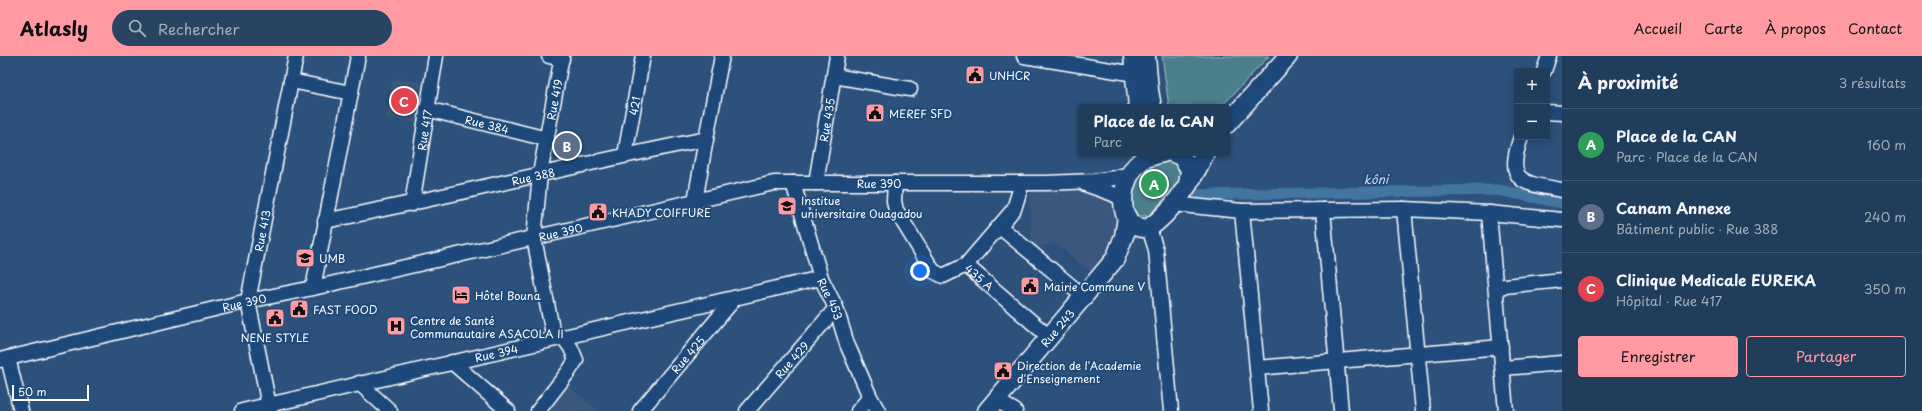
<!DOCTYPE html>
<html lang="fr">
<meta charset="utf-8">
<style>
:root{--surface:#213d5c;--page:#294462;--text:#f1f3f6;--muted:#a2aebb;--line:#3e5672;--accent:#ff9aa2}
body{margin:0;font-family:"Playpen Sans",sans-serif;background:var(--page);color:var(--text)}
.controls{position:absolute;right:12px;top:12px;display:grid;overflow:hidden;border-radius:4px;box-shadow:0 2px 10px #0003}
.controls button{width:36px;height:36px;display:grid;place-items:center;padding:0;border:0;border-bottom:1px solid var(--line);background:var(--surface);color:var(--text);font:20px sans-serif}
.scale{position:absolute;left:12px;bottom:10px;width:77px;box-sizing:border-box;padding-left:4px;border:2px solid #fff;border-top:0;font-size:11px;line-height:14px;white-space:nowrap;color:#fff;-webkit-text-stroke:3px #1f4a7a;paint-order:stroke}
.you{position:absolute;left:920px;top:215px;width:14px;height:14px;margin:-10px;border:3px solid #fff;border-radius:50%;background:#1a73e8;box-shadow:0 0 0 6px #1a73e833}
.badge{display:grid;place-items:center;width:26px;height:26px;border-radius:50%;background:var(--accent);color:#fff;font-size:13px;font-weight:700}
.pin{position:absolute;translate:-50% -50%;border:2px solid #fff;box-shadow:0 1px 4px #0006}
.popup{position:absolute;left:1078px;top:48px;width:152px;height:52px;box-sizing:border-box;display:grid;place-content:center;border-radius:4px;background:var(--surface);filter:drop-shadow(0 1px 3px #0005);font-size:13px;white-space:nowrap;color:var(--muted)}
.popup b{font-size:15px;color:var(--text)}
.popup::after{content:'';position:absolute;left:50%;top:100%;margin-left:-8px;border:8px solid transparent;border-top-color:var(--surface)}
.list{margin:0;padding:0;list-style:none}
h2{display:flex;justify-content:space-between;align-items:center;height:52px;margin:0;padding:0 16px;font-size:17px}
h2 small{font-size:13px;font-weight:400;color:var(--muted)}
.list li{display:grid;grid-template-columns:26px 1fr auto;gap:12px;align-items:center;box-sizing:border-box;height:72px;padding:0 16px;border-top:1px solid var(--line)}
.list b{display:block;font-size:15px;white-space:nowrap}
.list p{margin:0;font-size:13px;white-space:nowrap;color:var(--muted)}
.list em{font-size:13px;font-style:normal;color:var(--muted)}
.actions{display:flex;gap:8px;padding:12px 16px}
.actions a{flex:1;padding:9px 0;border:1px solid var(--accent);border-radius:4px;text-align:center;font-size:14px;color:var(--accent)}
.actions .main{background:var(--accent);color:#111}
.icon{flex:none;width:22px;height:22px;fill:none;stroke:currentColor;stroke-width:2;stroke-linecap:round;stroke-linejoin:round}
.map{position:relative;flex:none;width:1562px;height:355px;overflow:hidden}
header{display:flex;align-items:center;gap:24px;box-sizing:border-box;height:56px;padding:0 20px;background:var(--accent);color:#111}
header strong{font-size:19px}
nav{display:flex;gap:22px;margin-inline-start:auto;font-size:14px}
.search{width:280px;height:36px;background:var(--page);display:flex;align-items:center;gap:10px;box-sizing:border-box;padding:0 14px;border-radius:22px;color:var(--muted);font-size:15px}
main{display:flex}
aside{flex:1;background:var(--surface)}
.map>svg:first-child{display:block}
</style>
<header>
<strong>Atlasly</strong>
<div class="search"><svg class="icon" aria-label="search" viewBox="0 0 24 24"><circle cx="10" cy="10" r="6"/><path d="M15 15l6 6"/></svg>Rechercher</div>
<nav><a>Accueil</a><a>Carte</a><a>À propos</a><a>Contact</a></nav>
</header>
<main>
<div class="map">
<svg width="1562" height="355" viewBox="0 0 1562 355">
<rect width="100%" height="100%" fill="#2c517b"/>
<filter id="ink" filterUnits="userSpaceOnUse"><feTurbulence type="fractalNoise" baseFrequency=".025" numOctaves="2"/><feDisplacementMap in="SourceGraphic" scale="8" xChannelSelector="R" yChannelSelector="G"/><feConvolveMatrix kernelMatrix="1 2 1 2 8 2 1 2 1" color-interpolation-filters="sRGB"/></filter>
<g filter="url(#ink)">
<path fill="#3b597c" d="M393,22l28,5 -5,40 -30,-5z
M1030,132l67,2 23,13 1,31 -28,40 -37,-30 -25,4z
M569,330l29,25h-51z"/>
<path fill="#4b7f8c" stroke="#a5bfc6" d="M1162,0h107l-48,51h-52z
M1158,104h18l7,16 -34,40h-11l-6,-3 -3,-23 11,-20z"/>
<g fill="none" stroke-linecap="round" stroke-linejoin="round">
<path stroke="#42769f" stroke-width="11" d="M1190,139l308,-5 64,13"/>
<defs>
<g id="minor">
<path d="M549,0l13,3"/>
<path d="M1024,0l111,18"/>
<path d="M1544,15l5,-15"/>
<path d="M834,20l76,13"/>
<path d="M291,25l60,12"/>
<path id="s1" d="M427,53l120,30"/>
<path d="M1547,56l15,1"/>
<path d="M1521,81c-16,46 1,46 41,53"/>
<path id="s2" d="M625,99l18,-99"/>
<path id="s3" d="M793,127l28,95 15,30 11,36 23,53 8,14"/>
<path id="s4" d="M816,127l21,-127"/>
<path d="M895,127l-1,18 2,9 37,61 10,5 23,-11"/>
<path id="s5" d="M1022,127l-8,26 -48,56 83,72"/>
<path d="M1085,128l28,10 9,5"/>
<path d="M695,145l11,-62"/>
<path id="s6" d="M412,148l24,-148"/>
<path d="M1172,148l70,7 162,-2 85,4 73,7"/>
<path d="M1404,153l19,202"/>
<path d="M1323,154l18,201"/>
<path d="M1242,155l19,200"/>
<path d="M1489,157l17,198"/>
<path id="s7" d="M325,165c127,-25 253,-57 381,-82l16,-83"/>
<path d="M1000,171l83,69"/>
<path d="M1149,172l7,22 15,161"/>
<path d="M1496,231l66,-7"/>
<path d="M313,232l45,-232"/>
<path id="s8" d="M554,283l-20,-101 6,-64 22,-118"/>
<path d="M8,302l13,53"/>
<path id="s9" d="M0,304l248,-59 65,-13 461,-105h272l48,-2 21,-3 14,-4"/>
<path d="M452,306l56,49"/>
<path d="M1257,312l244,-21"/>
<path d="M1503,312l59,-5"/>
<path d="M359,327l31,28"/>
<path d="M996,344l19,11"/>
<path id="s10" d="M242,355l579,-133"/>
<path id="s11" d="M270,355l-22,-110 48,-245"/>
<path d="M538,355l31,-40 7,-11 -5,-12 -8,-11"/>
<path id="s12" d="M640,355l95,-113"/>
<path id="s13" d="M747,355l89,-103"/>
<path d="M858,355l12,-14"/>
</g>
<g id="major">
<path d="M1133,0l5,51"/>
<path d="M1146,0l3,34 3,17"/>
<path d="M1227,68l61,-68"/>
<path d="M1163,97c-8,2 -17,4 -23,9 -21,16 -27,70 9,66 25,-18 43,-47 56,-75"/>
<path d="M1173,97l8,3 9,13 -2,16"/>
<path id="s14" d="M987,355l128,-152 9,-23 3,-19"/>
</g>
</defs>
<use href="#minor" stroke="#fff" stroke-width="17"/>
<use href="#major" stroke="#fff" stroke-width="21"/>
<use href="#minor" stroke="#1f4a7a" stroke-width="14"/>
<use href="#major" stroke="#1f4a7a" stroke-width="18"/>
</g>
</g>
<defs>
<symbol id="civic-square" viewBox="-11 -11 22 22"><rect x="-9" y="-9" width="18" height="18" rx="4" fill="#ff9aa2" stroke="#1f4a7a"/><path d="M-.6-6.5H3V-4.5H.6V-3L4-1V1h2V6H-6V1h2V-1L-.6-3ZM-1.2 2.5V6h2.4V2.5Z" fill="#111"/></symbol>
<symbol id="school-square" viewBox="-11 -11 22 22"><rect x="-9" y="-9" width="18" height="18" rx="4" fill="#ff9aa2" stroke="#1f4a7a"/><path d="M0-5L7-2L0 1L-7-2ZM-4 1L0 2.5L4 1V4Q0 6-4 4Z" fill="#111"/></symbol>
<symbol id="hotel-square" viewBox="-11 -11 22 22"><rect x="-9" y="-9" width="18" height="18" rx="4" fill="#ff9aa2" stroke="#1f4a7a"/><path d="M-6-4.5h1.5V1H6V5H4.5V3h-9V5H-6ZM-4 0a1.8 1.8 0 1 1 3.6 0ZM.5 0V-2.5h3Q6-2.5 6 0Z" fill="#111"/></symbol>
<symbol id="hospital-square" viewBox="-11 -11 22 22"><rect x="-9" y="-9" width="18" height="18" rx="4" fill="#ff9aa2" stroke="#1f4a7a"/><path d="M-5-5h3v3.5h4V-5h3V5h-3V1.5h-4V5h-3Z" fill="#111"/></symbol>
</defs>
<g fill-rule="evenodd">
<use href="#civic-square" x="964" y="8" width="22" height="22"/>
<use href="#civic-square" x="864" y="46" width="22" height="22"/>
<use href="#school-square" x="776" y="139" width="22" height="22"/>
<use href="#civic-square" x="587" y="145" width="22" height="22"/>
<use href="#school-square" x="294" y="191" width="22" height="22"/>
<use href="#civic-square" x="1019" y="219" width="22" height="22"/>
<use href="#hotel-square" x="450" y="228" width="22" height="22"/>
<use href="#civic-square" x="288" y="242" width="22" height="22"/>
<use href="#civic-square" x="264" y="251" width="22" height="22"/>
<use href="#hospital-square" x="385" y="259" width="22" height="22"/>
<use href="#civic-square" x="992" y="304" width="22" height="22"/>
</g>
<g text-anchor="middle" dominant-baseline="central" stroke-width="4" stroke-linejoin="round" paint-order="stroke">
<g font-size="11" fill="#fff" stroke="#1f4a7a" text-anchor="start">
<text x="989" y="19">UNHCR</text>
<text x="889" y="57">MEREF SFD</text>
<text x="801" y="144">Institue<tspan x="801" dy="13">universitaire Ouagadou</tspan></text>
<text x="612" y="156">KHADY COIFFURE</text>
<text x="319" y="202">UMB</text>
<text x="1044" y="230">Mairie Commune V</text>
<text x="475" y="239">Hôtel Bouna</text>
<text x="313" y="253">FAST FOOD</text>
<text x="410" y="264">Centre de Santé<tspan x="410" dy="13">Communautaire ASACOLA II</tspan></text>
<text x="275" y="281" text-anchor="middle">NENE STYLE</text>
<text x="1017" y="309">Direction de l'Academie<tspan x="1017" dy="13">d'Enseignement</tspan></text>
</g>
<g font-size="11" fill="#fff" stroke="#1f4a7a">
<text stroke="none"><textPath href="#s8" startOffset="243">Rue 419</textPath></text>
<text stroke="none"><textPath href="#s2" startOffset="50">421</textPath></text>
<text stroke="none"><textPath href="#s4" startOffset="64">Rue 435</textPath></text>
<text stroke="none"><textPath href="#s1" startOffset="62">Rue 384</textPath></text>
<text stroke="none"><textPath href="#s6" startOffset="75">Rue 417</textPath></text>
<text stroke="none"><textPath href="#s7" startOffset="213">Rue 388</textPath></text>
<text stroke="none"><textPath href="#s9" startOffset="899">Rue 390</textPath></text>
<text stroke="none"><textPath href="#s11" startOffset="184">Rue 413</textPath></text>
<text stroke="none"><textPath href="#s9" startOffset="575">Rue 390</textPath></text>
<text stroke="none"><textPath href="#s5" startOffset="119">435 A</textPath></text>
<text stroke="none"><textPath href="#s3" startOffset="122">Rue 453</textPath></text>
<text stroke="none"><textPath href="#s9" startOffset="251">Rue 390</textPath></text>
<text stroke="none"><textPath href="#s14" startOffset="109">Rue 243</textPath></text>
<text stroke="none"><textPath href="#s10" startOffset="261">Rue 394</textPath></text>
<text stroke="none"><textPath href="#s12" startOffset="74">Rue 425</textPath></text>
<text stroke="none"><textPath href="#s13" startOffset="68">Rue 429</textPath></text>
</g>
<g font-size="12" font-style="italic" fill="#d0dde7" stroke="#1f4a7a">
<text transform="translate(1376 123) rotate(-1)">kôni</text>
</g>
</g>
</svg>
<div class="controls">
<button>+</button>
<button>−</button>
</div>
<div class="scale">50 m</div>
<div class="you"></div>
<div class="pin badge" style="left:1154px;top:128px;background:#2e9e5b">A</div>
<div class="popup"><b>Place de la CAN</b>Parc</div>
<div class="pin badge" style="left:567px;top:90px;background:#5c6f8a">B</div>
<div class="pin badge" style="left:404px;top:45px;background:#e0444e">C</div>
</div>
<aside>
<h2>À proximité<small>3 résultats</small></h2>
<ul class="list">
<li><span class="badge" style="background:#2e9e5b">A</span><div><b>Place de la CAN</b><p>Parc · Place de la CAN</p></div><em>160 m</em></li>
<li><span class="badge" style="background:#5c6f8a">B</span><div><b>Canam Annexe</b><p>Bâtiment public · Rue 388</p></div><em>240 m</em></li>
<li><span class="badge" style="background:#e0444e">C</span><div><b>Clinique Medicale EUREKA</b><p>Hôpital · Rue 417</p></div><em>350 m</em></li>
</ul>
<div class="actions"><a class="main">Enregistrer</a><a>Partager</a></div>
</aside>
</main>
